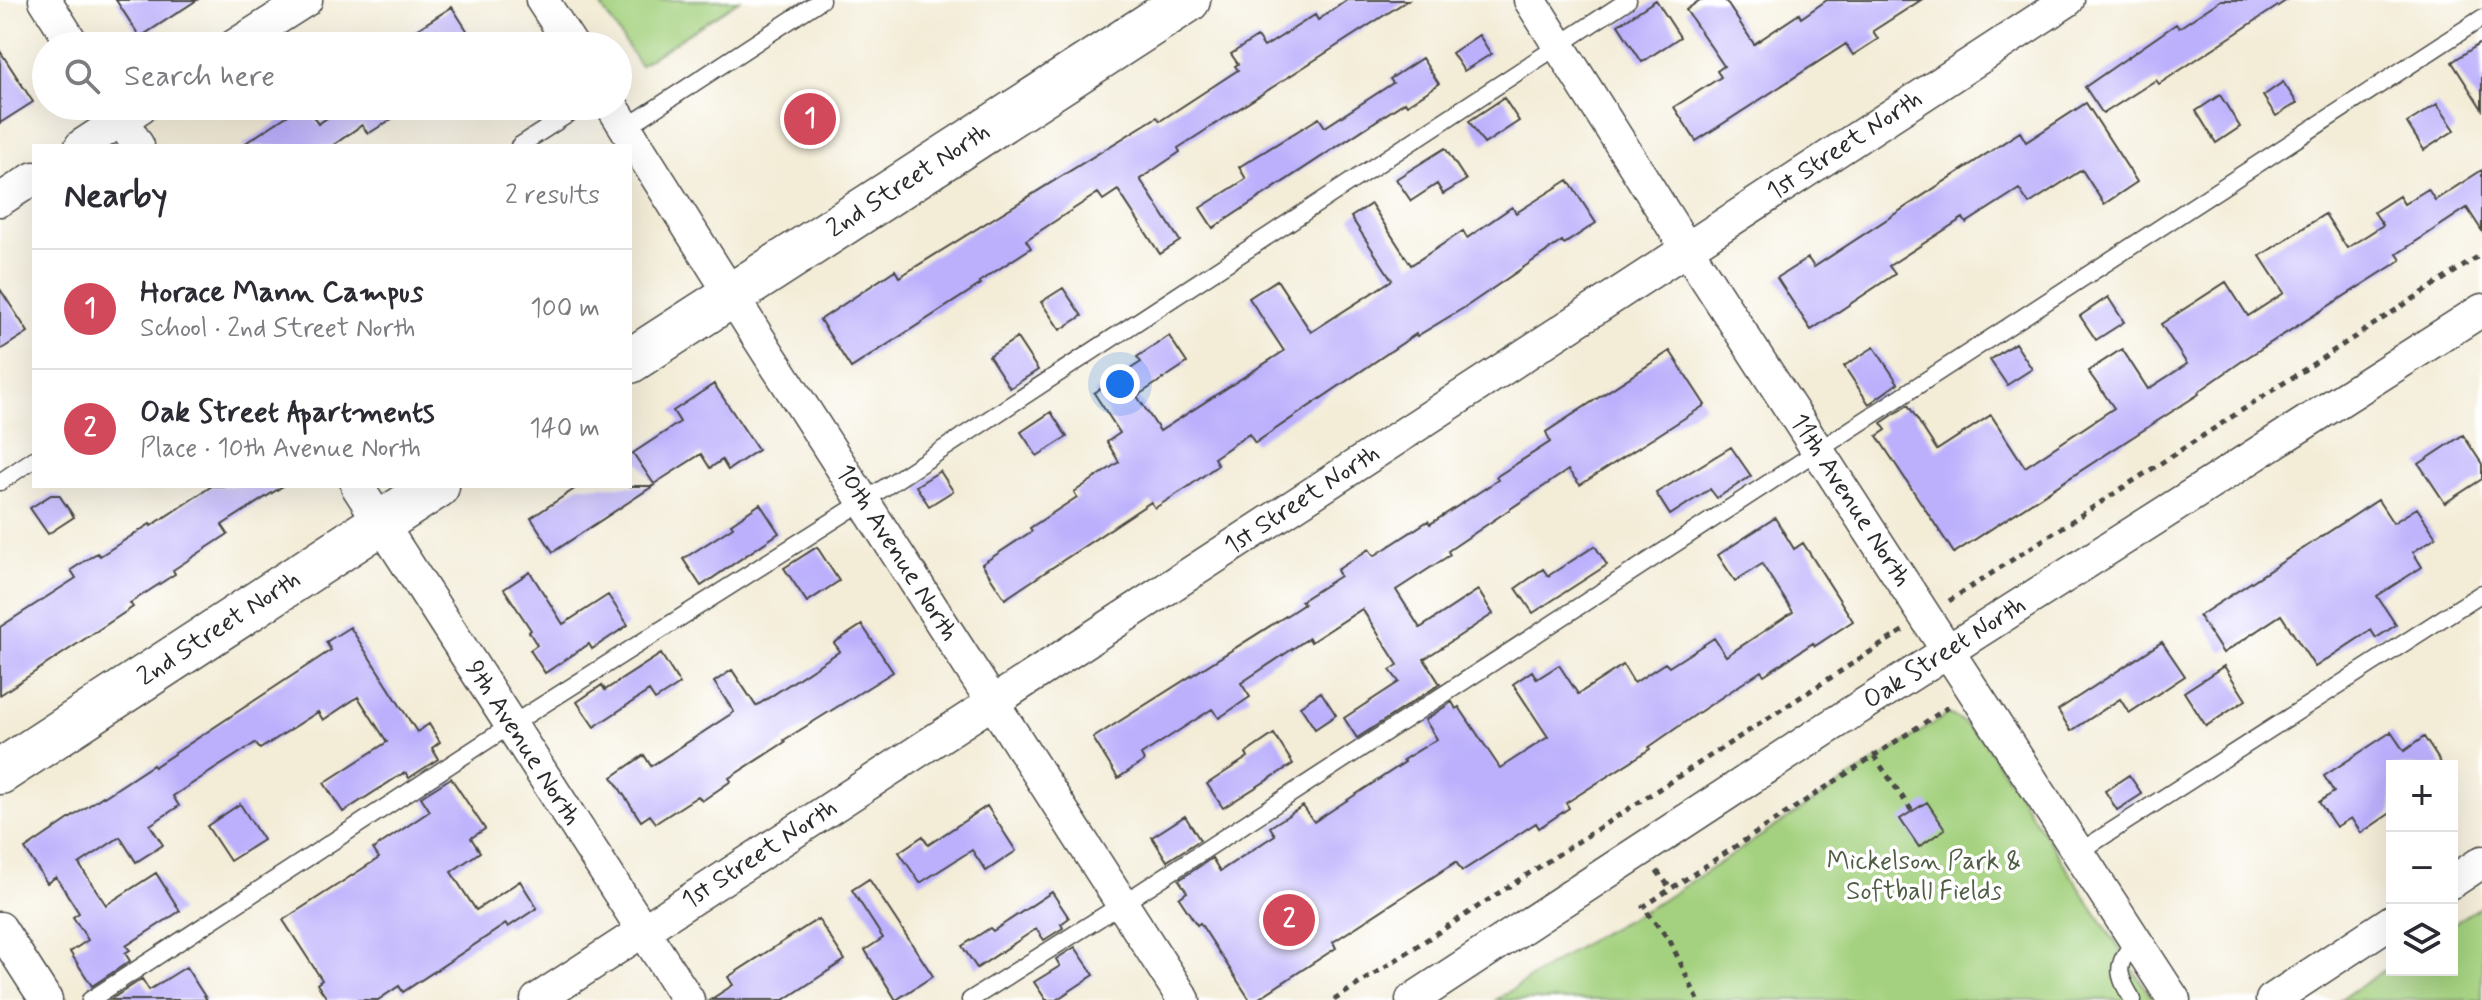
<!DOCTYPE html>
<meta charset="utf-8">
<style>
:root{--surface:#fff;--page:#f2f2f3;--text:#2b2b33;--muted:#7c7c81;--line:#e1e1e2;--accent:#d1495b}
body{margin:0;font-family:Mynerve,sans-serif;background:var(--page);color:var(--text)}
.controls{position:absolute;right:24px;bottom:24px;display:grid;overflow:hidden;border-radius:0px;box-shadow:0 8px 32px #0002}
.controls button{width:72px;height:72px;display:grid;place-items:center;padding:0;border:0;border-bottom:2px solid var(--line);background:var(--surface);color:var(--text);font:40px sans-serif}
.you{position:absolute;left:1120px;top:384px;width:28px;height:28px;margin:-20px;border:6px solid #fff;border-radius:50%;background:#1a73e8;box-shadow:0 0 0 12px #1a73e833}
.badge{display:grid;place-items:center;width:52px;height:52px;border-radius:50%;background:var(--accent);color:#fff;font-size:26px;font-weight:700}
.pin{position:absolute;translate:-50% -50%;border:4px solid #fff;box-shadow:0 2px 8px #0006}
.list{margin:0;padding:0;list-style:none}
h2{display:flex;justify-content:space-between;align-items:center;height:104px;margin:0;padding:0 32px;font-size:34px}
h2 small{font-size:26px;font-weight:400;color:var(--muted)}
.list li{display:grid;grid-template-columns:52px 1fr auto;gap:24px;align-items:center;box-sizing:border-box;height:120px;padding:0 32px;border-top:2px solid var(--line)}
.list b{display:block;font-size:30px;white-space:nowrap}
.list p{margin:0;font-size:26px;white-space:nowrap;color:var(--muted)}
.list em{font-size:26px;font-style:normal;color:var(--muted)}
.icon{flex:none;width:44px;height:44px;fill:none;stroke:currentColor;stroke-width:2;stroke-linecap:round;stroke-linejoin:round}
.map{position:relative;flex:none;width:2482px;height:1000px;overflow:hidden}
.search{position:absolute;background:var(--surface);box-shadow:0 8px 32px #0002;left:32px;top:32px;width:600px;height:88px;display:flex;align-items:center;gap:20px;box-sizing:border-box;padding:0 28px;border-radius:44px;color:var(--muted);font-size:30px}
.panel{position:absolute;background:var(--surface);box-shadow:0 8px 32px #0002;left:32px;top:144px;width:600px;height:344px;border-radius:0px}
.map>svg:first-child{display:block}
</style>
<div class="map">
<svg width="2482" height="1000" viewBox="0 0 2482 1000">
<rect width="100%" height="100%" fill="#fff"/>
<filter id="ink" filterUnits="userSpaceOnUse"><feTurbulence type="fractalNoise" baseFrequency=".0125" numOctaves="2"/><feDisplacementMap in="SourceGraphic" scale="16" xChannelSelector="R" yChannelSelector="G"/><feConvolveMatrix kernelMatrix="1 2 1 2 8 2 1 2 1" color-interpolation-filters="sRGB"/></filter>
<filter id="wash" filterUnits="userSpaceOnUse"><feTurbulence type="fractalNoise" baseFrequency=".006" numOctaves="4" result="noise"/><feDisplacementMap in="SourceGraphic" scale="32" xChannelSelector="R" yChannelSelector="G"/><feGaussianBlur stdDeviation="1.8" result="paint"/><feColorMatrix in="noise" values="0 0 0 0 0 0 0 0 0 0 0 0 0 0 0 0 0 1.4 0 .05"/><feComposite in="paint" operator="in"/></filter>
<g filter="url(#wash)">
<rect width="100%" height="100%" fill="#f3ecd7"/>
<path fill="#a4d17f" stroke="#687e55" stroke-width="2" d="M597,0h143l-100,65z
M1948,714l11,5 25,23 169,258h-657l97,-62 67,-36z
M2482,905v95h-143l53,-35v5h60v-45z"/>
<g id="blocks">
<path fill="#bcb0fc" d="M116,0h81l-57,37z
M1347,0h61l-230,148 2,4 -40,27 40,62 -20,13 -42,-64 -15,10 -5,-7 -72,47 5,8 -52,34 2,2 -130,84 -31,-48 75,-50 4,7 258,-160 3,4 78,-51 -3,-4 3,-2 -7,-10 26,-17 7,10 2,-1 49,-31 3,5z
M1656,0l24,37 -38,25 -24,-37z
M1700,0h25l29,44 45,-30 2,4 26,-18h94l-48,31 5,8 -25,16 -7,-11 -150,97 -22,-34 47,-30 -4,-6 7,-5 -38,-56z
M2221,0h66l-128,84 -3,-4 -53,34 -18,-27 91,-63 3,4z
M452,7l25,39h-86z
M1479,35l12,19 -27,17 -12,-18z
M2482,42v67l-30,-47z
M0,51l33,51 -33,21z
M1422,58l17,26 -32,21 -2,-3 -192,126 -13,-20 46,-29 -7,-12 80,-49 6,9 68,-44 -3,-4z
M2283,82l14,21 -21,13 -13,-20z
M2220,95l20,32 -24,16 -20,-32z
M1504,98l15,23 -35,23 -15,-23z
M2086,103l51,79 -33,22 -22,-34 -53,34 -10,-15 -53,34 -3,-5 -74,48 6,8 -84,56 -34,-52 31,-20 6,9 206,-135 6,10z
M2437,104l18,26 -31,20 -17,-27z
M302,106h4l12,18 27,-18h67l-44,28 -6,-9 -30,21h-91z
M1445,148l21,32 -23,14 -6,-10 -26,17 -15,-22z
M2482,170v61l-15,-23 -70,46 4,6 -156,99 -47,33 1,2 -245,159 -77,-117 9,-6 -5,-7 27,-18 29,45 54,-35 34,52 89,-59 -26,-37 34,-22 26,40 39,-25 -26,-40 65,-42 22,34 36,-23 -24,-37 65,-42 22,34 36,-23 -9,-13 25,-16 5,8 24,-15 7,11z
M1568,180l28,43 -32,21 -2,-3 -95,65 -50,30 -1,-2 -161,109 -6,-9 -35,24 4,7 -30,22 -33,21 -4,-6 -146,97 -23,-35 50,-33 -2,-3 47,-31 -3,-5 45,-30 -12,-20 13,-9 -26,-40 47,-31 -4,-5 32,-21 18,27 -50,33 23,35 124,-80 -35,-53 28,-18 34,52 81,-52 -41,-63 20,-13 40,61 52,-34 4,7 45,-31 4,6z
M1063,288l19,28 -22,14 -19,-28z
M0,289l28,43 -28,18z
M2108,297l16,25 -28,18 -16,-24z
M1017,338l21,32 -28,18 -21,-32z
M2015,343l17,26 -25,16 -17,-25z
M1874,347l24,36 -29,21 -25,-38z
M1670,351l35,54 -125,80 -12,-15 -120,81 2,4 -54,35 24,38 58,-38 15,24 -69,45 16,25 -83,54 -13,-20 55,-36 -9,-12 8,-5 -36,-56 -51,33 -2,-4 -68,45 9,14 -31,21 -7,-9 -71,46 3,6 -26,17 -25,-40 199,-126 12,-8 -3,-3 39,-25 -3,-6 32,-21 5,7 54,-35 2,3 68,-44 -2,-3 54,-35 -4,-10z
M714,384l44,66 -30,20 -6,-10 -12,8 -9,-14 -47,30 -21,-31 47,-31 -7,-11z
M1051,412l16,25 -30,19 -16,-24z
M2463,435l19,29v15l-37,24 -26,-39z
M1731,447l20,29 -34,22 -7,-9 -40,26 -14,-22z
M940,471l13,20 -24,15 -13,-20z
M212,486h71l-61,39 6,9 -55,36 2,4 -45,29 3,4 -133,88v-68l76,-49 -5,-8 26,-17 3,3 50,-32 1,2z
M579,486h74l-100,66 -22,-34z
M51,495h8l15,22 -26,17 -18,-26z
M2378,500l15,23 24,-15 19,29 -23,15 9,15 -45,29 19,29 -20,13 -5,-8 -56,37 -34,-52 -58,38 -24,-37z
M760,504l19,29 -78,53 -18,-27 50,-32 -2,-3z
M1775,518l19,31 9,-6 50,78 -38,25 -2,-3 -49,32 -3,-4 -63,42 -49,34 1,2 -84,54 3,5 -30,20 -3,-5 -74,48 -6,-9 -123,80 3,6 -80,52h-6l-50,-77 -3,2 -18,-27 8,-6 -8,-12 33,-22 8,13 55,-36 -5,-8 33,-21 11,16 91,-60 -2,-2 34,-21 -12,-19 27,-18 4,7 3,-2 41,61 48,-31 -35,-53 19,-13 5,8 22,-14 19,29 45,-29 11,18 31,-20 4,4 45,-29 12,18 67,-44 -31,-48 -27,17 -17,-26z
M1595,546l12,19 -74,48 -17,-25 27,-19 5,7z
M817,547l22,34 -32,21 -23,-34z
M530,572l33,52 45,-29 20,30 -36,24 -3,-5 -44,29 -15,-23 7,-5 -8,-13 2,-2 -27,-41z
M862,625l31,47 -109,68 1,2 -56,36 2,3 -29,20 -4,-5 -42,27 -6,-8 -9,6 -29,-44 32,-22 7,11 83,-54 -20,-30 18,-12 24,36 84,-55 -6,-8z
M350,627l67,105 12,-8 11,18 -8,6 6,11 -29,19 -3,-5 -4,1 -59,38 -19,-29 63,-41 -29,-45 -35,23 -5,-8 -58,37 -5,-6 -82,53 6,10 -29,19 13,20 -27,17 -16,-25 -41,27 27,41 50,-32 24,38 -54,35 4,4 -5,3 5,8 -38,25 -22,-34 18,-12 -15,-23 6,-4 -23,-36 -9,6 -22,-34 78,-53 1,1 49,-32 1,2 177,-117 -5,-8z
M2162,642l23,34 -56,37 -9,-14 -49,32 -13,-21z
M661,654l19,30 -25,16 -6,-9 -55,36 -17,-25 25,-17 3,5z
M2224,666l22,34 -40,26 -22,-34z
M1321,692l15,23 -21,14 -15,-23z
M2391,732l13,19 20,-14 19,29h-51v46l-31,21 -10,-15 -15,9 -17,-25 15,-10 -10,-16z
M1274,734l19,30 -70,44 -16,-24 41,-27 -2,-4z
M2129,775l13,19 -25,16 -12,-19z
M451,778l34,51 -14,9 9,14 -29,20 25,38 44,-29 17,27 -29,19 -2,-3 -103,68 -4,-6 -21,14h-50l-11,-16 5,-4 -39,-60 96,-62 -6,-9 57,-38 -9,-14z
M1927,802l18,27 -26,18 -19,-28z
M240,804l23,36 -33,21 -23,-35z
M987,806l29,45 -30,20 -14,-21 -52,33 -21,-31 24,-16 5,9z
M1185,816l15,24 -33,21 -15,-24z
M869,879l64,97 -37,24 -31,-50 18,-12 -31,-48z
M1052,892l17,26 -8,6 2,4 -19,12 -8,-11 -59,39 -15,-22 28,-18 3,3z
M818,919l27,41 -61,40h-74l23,-15 -5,-8z
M1075,947l19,28 -38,25h-10l-12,-18 26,-16 -4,-7z
M186,967l21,33h-97l32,-21 7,11z"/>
</g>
</g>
<g filter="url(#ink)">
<use href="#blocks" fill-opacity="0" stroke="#494845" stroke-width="2"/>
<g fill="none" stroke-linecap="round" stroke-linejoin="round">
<defs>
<path id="lane" d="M627,127l194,-127
M519,146l62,-40
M0,482l34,-23
M2079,852l403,-259
M90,1000l421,-275 353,-224 764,-501
M970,1000l152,-96 1360,-886
M2133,1000c-17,-27 -18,-35 3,-60"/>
<g id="street">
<path d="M45,0l29,46"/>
<path d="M542,0l30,46"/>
<path id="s1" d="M1530,0l157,249 487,751"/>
<path d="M234,46l72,-46"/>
<path d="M113,106l25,40"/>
<path id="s2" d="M612,106l142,225 430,669"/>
<path d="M81,146l61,-40"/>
<path d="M0,200l34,-22"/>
<path id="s3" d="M357,486l331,514"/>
<path d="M2452,882l30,-20"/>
<path d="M0,928l46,72"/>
<path id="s4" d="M537,1000l1531,-1000"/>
<path id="s5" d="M1412,1000l409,-268 661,-422"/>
<path d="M2272,1000l120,-79"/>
</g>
<g id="secondary">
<path id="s6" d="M630,361l558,-361"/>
<path id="s7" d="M0,772l437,-286"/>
</g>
</defs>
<use href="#lane" stroke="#494845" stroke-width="19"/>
<use href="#street" stroke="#494845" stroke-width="35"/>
<use href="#secondary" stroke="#494845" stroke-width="47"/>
<path stroke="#494845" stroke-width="5" stroke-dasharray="6 6" stroke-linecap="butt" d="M1949,601l533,-347
M1874,756l38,55
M1657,871l14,18
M1334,1000l570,-370
M1698,1000l-28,-59 -27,-34 307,-201"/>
<use href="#lane" stroke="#fff" stroke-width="16"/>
<use href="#street" stroke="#fff" stroke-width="32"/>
<use href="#secondary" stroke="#fff" stroke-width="44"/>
</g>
</g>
<g text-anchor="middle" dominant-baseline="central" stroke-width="7" stroke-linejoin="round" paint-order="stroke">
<g font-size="26" fill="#2b2b2b" stroke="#fff">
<text stroke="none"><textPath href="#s4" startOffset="1562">1st Street North</textPath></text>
<text stroke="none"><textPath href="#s6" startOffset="332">2nd Street North</textPath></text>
<text stroke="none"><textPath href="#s4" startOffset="914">1st Street North</textPath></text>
<text stroke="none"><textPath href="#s1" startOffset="594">11th Avenue North</textPath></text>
<text stroke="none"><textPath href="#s2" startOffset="530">10th Avenue North</textPath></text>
<text stroke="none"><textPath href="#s7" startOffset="262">2nd Street North</textPath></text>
<text stroke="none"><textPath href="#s5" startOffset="636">Oak Street North</textPath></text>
<text stroke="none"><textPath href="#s3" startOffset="306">9th Avenue North</textPath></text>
<text stroke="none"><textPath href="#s4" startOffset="266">1st Street North</textPath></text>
</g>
<g font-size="26" fill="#4f5d44" stroke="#fff">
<text x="1924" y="862">Mickelson Park &amp;<tspan x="1924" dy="30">Softball Fields</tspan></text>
</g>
</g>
</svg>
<div class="controls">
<button>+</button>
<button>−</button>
<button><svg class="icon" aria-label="layers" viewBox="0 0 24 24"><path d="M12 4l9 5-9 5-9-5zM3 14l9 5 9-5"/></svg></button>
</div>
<div class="you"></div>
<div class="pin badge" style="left:810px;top:119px">1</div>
<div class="pin badge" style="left:1289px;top:920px">2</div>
<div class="search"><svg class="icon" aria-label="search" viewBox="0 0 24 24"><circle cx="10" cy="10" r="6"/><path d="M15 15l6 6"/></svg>Search here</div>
<section class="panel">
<h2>Nearby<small>2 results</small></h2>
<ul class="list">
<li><span class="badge">1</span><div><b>Horace Mann Campus</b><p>School · 2nd Street North</p></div><em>100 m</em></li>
<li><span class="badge">2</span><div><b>Oak Street Apartments</b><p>Place · 10th Avenue North</p></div><em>140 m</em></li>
</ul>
</section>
</div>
